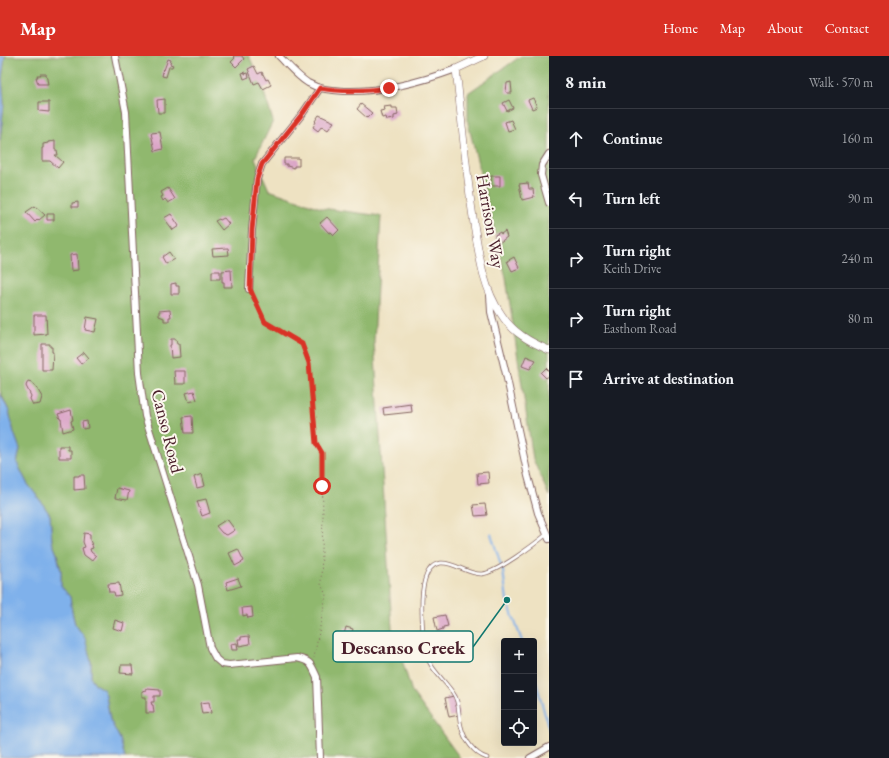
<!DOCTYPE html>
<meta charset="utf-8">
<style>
:root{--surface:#171b24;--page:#20242c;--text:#f1f3f6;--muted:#9ea1a6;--line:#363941;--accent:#d93025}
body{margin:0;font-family:"EB Garamond",serif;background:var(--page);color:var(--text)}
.controls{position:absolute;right:12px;bottom:12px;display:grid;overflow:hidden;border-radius:4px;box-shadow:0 4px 16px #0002}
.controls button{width:36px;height:36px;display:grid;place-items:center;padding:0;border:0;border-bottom:1px solid var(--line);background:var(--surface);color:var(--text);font:20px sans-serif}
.stop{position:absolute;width:12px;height:12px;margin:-9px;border:3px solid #d93025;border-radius:50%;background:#fff}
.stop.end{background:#d93025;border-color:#fff;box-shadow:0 1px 4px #0008}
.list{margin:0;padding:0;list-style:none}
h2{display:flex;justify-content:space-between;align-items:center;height:52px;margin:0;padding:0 16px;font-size:17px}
h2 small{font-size:13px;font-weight:400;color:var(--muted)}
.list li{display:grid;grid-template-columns:26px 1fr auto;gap:12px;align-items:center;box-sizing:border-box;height:60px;padding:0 16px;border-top:1px solid var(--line)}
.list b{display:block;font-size:15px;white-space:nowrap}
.list p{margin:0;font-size:13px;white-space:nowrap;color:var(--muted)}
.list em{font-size:13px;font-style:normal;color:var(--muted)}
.icon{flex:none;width:22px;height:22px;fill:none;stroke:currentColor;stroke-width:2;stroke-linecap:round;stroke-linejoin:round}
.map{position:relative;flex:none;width:549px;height:702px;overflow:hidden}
header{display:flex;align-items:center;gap:24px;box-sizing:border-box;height:56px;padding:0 20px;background:var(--accent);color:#fff}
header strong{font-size:19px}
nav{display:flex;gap:22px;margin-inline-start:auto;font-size:14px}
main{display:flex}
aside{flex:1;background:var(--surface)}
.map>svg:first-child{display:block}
</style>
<header>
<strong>Map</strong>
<nav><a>Home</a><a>Map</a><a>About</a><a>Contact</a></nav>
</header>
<main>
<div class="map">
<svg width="549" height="702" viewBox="0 0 549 702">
<rect width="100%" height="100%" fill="#fbf7ec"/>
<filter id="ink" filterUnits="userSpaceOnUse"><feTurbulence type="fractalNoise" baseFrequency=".025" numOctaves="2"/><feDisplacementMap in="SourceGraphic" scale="8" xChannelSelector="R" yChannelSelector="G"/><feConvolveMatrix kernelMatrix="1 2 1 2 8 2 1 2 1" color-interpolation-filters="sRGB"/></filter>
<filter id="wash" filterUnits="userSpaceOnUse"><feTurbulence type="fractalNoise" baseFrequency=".012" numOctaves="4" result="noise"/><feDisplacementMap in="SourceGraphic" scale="16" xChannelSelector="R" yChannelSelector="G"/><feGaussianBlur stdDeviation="0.9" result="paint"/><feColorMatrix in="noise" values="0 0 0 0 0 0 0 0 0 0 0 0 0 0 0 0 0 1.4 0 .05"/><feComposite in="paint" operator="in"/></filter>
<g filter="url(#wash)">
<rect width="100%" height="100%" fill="#eee2c2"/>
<path fill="#90b86e" stroke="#6d6c4c" d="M5,0h244l12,27 12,38 -18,37 14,32 52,18 60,8 -7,125 18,287 20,64 48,66h-335l-5,-19 -10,-19 -4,-25 -3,-6 -7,-4 -5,-7v-16l-6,-24 -10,-14 -3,-12 -2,-15 -9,-11v-15l-4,-17 -5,-12 -2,-27 -10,-15 -13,-17 -10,-20 3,-14 -6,-16 -5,-22 -9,-20v-251l4,-36 -2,-26z
M521,0h28v440l-16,-37 -27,-181 -38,-155v-30z"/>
<path fill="#7fb1eb" stroke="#64688b" d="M0,0h5l-3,22 2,26 -4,36z
M0,337l9,18 5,22 6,16 -3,14 10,20 13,17 10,15 2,27 5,12 4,17v15l9,11 2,15 3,12 10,14 6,24v16l5,7 7,4 3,6 4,25 10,19 5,19h-125z"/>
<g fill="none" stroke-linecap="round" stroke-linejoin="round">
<path stroke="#7fb1eb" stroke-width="2" d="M491,478l12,37 4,29 15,41
M534,618l15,56"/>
</g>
<g id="blocks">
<path fill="#dba6c8" d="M233,0h9l2,3 -8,8 -5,-5 4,-4z
M168,3l3,1 -1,4 3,1 -1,2h-3l-3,10 -4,-1 1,-4h-1l1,-3 1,1z
M254,10l4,8 4,-2 4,8 2,-1 3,6 -8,4 -4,-7 -5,2 -6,-15z
M245,16v2l3,-1 1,4 -5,2 -2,-6z
M40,18h6l2,10h-10l-2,-7h2l-1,-2h4z
M511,26l1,11h-5l-1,-1 1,-9z
M533,42l4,9 -5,2 -4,-9z
M165,43v14h-7l-1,-13z
M509,44l4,8 -6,3 -4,-8z
M39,46h10v10l-10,-1z
M361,48l11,9 -5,5 -10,-9z
M391,50v2h6l1,7 -4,1v3l-7,1 -1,-3 -4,1 -2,-7 5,-1 -1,-3z
M319,59l15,7 -6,8 -6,-4 -4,5 -5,-4 3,-5 -1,-1z
M511,64l4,9 -7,2 -3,-9z
M160,76l3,17 -8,2 -4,-18z
M55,85v9h2l1,5h-3l8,7 -5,6 -8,-7h-8v-13h1v-4l5,-1v-1z
M284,102h15v8h-5v2l-7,-2v-2h-3z
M491,120h9v10h-9z
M528,127l1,6h4l1,8 -12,3 -3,-16z
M168,132l7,11 -7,4 -3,-4 -2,2 -2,-4 2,-1 -2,-4z
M78,146v5h-6v-4z
M35,150l10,9 -6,5 -1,-1 -3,3 -9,-10z
M47,158h7v6h-7z
M171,158l8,12 -6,4 -9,-12z
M327,161l12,13 -5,5 -3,-3 -2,1 -9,-10z
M224,162l5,6 -7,6 -7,-9 4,-2 1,1z
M505,175l2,6 -8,6 -4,-8 5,-3 1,2z
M228,192l1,7 -16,1 -1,-7z
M169,196l5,7 -8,5 -4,-7z
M77,198l1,16 -7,1 -1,-16z
M514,201l5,11 -7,3 -5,-10z
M231,214l1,17h-8v-5h-2v-11z
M212,215h8v8h-8z
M176,227v3h3v8h-8v-10z
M170,254l1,7h-2v4h-5v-3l-5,-2v-5z
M34,259h12l1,19 -13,1z
M87,261l11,2 -3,13 -10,-2z
M171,283h5l1,5h2l1,13 -9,1 -1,-13h1z
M42,288h8v3h2v5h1l-1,18h-10z
M84,296l5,6 -8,6 -5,-6z
M526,300l10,4 -6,9 -8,-3z
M546,312l3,3v5l-3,2 -5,-5z
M174,315h11v13h-10z
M28,325l4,1 2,3h1l7,12 -2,7 -7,1 -3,-6 1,-3 -5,-10z
M194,335l3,9 -8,2 -3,-9z
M411,348l1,8 -28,3 -1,-7z
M71,354l2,10 -2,1 2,8 -10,3 -2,-13h-1l-2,-5z
M192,360l1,17h-8l-2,-16z
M87,365l1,7 -5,1 -1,-7z
M59,390h9v4h3v8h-12z
M488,416l1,11 -11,1 -1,-11z
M202,418l3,12 -8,2 -3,-11z
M79,419h5l1,14 -11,1v-14h5z
M117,432l12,3 -2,9 -12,-2z
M206,443l4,14 -8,3 -5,-15z
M485,448l2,11 -12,1 -2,-11z
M227,463l8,11 -8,5 -5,-2 -6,-7z
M84,477l6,1v6l3,8 -3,1 1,3 5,4 -4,5 -8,-6 -2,-7 3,-1 -2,-5z
M238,493l6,12 -9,5 -6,-13z
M238,522l3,8 -13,4 -2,-8z
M119,527l2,12 -6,1 -1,-4h-5l-1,-8z
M252,551l1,10 -5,1 -1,-3 -4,1 -1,-8z
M445,559l3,11 -5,1v2l-6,2 -3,-14z
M115,564l9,3 -2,8 -9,-3z
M346,571l7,2 -1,4 5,1 -1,5 -3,-1 -1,6h3l-1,3 -8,-2v-3h-2l1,-4h-2z
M249,580l1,8 -11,2 -1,-7h3v-2z
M237,587l1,7h-6l-1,-6z
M121,609h11l1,9 -13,-1z
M147,633l13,1v6h-6v6h-3l1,3h1l1,8h-8v-16h-4v-6l5,-1z
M454,640l5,19 -10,2 -4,-19z
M209,646l2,11 -9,1 -2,-11z"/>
</g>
</g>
<g filter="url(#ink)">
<use href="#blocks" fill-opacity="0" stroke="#836360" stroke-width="1"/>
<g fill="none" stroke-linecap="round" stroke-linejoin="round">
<defs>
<path id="service" d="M487,702c-13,-4 -23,-19 -26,-32 -3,-11 -1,-24 -8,-33 -11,-16 -26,-26 -29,-47 -1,-18 -10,-81 17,-83 14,-1 27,12 41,11 14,-1 53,-30 65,-40"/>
<path id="minor" d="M115,0l11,56 13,261 6,43 53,169 12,63 6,11 6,5 7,1 68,-7c14,3 14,6 20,19l3,81
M279,0c9,9 18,20 29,27 12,7 25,7 38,8 38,1 75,-9 110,-22
M549,98l-7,11 -1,10 8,28
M249,233l3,-59 5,-51 5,-15 41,-51 17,-25
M490,239l1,17 15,62 22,102 10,37 11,26
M530,702l19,-11"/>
<path id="tertiary" d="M484,0l-28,13c6,52 10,104 18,155 5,31 9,64 27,90 11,18 29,28 48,36"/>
</defs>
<use href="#service" stroke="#836360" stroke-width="4.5"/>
<use href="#minor" stroke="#836360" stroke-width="8"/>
<use href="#tertiary" stroke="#836360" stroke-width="8"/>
<path stroke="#836360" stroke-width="1" stroke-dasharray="1 3" stroke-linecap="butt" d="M252,239l13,27 37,22 7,19 7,80 6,10 1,64 -2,67 5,11 -12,63"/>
<use href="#service" stroke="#fff" stroke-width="3"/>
<use href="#minor" stroke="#fff" stroke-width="6"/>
<use href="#tertiary" stroke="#fff" stroke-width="7"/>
</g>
</g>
<g fill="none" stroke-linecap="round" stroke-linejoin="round" filter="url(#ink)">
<path stroke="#d93025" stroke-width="5" d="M322,430v-33l-6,-10 -7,-80 -7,-19 -37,-22 -15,-33 2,-59 5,-51 5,-15 41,-51 17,-25c23,4 46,3 69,0"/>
</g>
<g text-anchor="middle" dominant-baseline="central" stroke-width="4" stroke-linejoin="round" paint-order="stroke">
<g font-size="18" fill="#4a1f2b" stroke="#fbf7ec">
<text transform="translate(491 165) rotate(80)">Harrison Way</text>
<text transform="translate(168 375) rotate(76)">Canso Road</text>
</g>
</g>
<path fill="none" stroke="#0f766e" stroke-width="1.5" d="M507 544L473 591"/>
<circle fill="#0f766e" stroke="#fbf7ec" stroke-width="1.5" cx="507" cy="544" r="4"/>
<rect fill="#fbf7ec" stroke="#0f766e" stroke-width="1.5" x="333" y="575" width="140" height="31" rx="4"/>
<g font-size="19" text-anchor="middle" font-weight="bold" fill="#4a1f2b">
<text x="403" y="598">Descanso Creek</text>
</g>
</svg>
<div class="controls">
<button>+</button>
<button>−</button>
<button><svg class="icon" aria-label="locate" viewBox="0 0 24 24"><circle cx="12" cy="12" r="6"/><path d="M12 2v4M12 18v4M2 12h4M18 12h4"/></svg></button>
</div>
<div class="stop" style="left:322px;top:430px"></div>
<div class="stop end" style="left:389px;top:32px"></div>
</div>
<aside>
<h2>8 min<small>Walk · 570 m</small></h2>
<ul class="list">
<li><svg class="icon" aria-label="ahead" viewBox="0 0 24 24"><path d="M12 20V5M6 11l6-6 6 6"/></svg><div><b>Continue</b></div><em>160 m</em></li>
<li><svg class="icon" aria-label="left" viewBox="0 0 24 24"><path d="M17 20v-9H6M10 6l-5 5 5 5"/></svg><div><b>Turn left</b></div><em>90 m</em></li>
<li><svg class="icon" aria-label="right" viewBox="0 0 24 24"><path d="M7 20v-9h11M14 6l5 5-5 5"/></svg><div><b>Turn right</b><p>Keith Drive</p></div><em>240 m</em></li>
<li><svg class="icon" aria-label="right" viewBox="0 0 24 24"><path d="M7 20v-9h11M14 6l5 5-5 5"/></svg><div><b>Turn right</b><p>Easthom Road</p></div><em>80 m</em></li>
<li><svg class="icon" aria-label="arrive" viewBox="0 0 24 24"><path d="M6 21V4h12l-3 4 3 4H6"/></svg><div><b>Arrive at destination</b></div></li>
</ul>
</aside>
</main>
